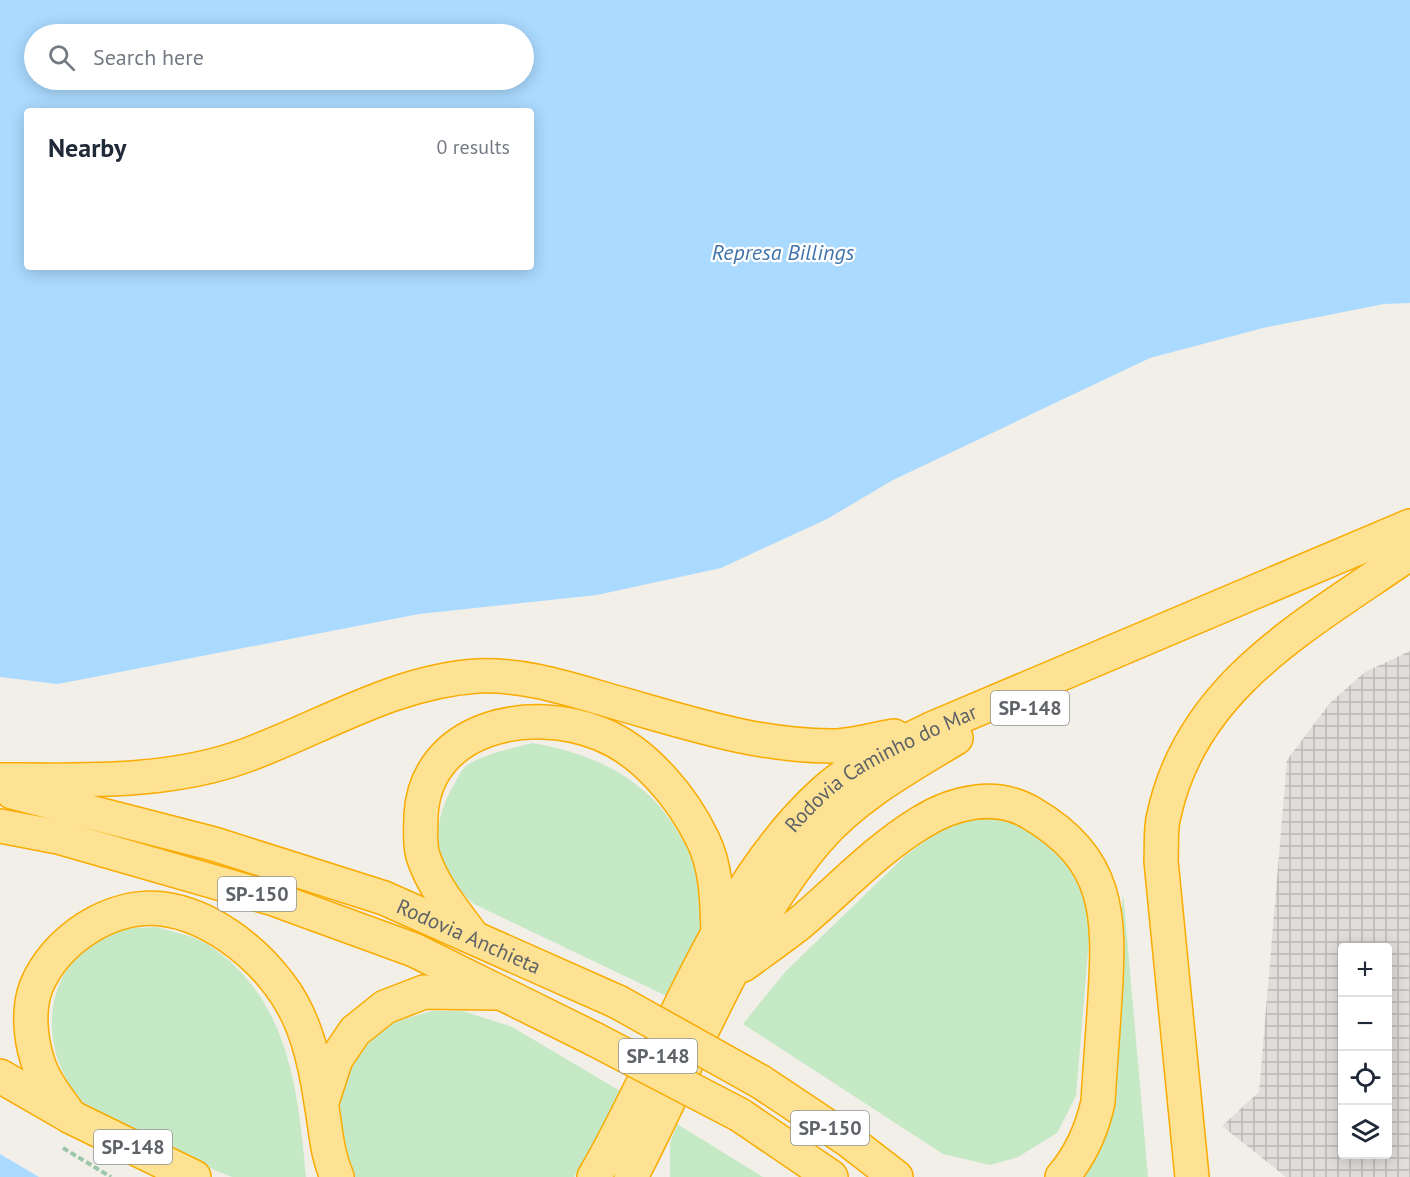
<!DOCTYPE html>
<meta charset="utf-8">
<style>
:root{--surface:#fff;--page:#f2f2f3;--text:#1f2937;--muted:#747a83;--line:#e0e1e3}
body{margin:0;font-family:"PT Sans",sans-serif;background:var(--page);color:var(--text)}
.controls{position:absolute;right:18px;bottom:18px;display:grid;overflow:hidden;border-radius:6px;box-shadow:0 3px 15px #0003}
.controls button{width:54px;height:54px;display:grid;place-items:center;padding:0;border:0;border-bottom:2px solid var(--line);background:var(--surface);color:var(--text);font:30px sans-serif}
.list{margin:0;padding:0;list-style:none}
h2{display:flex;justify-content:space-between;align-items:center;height:78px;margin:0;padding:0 24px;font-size:26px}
h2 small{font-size:20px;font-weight:400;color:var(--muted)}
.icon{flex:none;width:33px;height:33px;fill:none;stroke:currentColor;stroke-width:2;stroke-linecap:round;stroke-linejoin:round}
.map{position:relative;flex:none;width:1410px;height:1177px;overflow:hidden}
.search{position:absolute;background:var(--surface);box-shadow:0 3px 15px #0003;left:24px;top:24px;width:510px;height:66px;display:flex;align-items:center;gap:15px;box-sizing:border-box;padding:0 21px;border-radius:33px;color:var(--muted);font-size:22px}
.panel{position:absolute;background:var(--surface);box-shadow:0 3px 15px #0003;left:24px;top:108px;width:510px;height:162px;border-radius:6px}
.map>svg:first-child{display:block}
</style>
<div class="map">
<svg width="1410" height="1177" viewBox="0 0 1410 1177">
<defs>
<pattern id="industrial-grid" width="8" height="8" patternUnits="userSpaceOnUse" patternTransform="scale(1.5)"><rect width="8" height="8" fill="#e0deda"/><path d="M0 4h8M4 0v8" fill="none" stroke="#b9b8b5"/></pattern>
</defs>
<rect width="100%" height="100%" fill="#f1efe8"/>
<path fill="url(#industrial-grid)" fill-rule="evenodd" d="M1410,651v526h-124l-64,-51 37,-34 28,-332 43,-57 35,-31zM1342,948h46v206h-46z"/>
<path fill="#c5e8c5" d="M532,743c76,13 130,45 161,118 7,15 16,45 12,62 -5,26 -20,52 -30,77l-201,-96c-39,-32 -47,-75 -20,-119 3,-6 7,-15 12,-19 19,-13 45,-17 66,-23z
M985,815l39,7 44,28 23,66 -15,180 -19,37 -39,24 -28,8 -47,-11 -200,-130 42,-52 120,-116 47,-36z
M1123,892l25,285h-69l27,-66z
M157,927c15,5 35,8 48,16 83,51 93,145 101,234 -21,0 -55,0 -73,0 -16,-4 -136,-61 -145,-69 -57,-57 -48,-156 37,-179 10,-2 22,-1 32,-2z
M432,1011h31l49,16 110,65 -48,85h-220c-21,-34 -22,-75 -8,-111 2,-6 4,-13 8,-17 20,-23 50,-30 78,-38z
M677,1124l86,53h-93v-34z"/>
<path fill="#aadaff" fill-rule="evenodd" d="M0,0h1410v303l-26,1 -121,24 -113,30 -257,122 -66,39 -106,49 -124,27 -178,19 -361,70 -58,-7zM34,34h490v46h-490zM27,111h504v156h-504z
M0,1154l39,23h-39z"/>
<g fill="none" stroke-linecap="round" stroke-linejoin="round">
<defs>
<g id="highway">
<path d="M0,780c82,0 169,4 247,-25 76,-28 148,-74 231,-79 49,-2 94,14 140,27 71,20 142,44 217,43 19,-1 40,-7 59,-10"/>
<path id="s1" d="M12,792l202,52 170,54 234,104"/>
<path d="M0,826l58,11 216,62 140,51 180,89"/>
<path d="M473,937c-19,-26 -40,-50 -50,-81 -4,-13 -2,-28 -2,-41 5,-89 110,-110 180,-81 44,18 82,64 102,106 14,29 14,62 15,94"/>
<path d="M743,965c19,-14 39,-28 58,-43 39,-33 75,-72 119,-99 33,-21 76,-31 111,-10 79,46 79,102 74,184 -2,35 -5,70 -7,105 -6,27 -18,54 -36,75"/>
<path d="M0,1076l71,41 123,60"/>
<path d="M761,1082l87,58 48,37"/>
<path d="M322,1102l14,-43 19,-28 30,-24 39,-15 71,1"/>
<path d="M740,1115l91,62"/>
<path d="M71,1117c-13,-18 -28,-36 -34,-58 -7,-23 -9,-50 -1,-72 20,-48 75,-84 127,-78 45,6 89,39 116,75 26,33 36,77 42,118 5,27 5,50 16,75"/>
<path id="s2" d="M594,1177c73,-124 123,-289 231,-386 31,-28 70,-44 106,-62l479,-203"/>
<path d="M631,1177c56,-108 108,-245 186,-337 38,-44 91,-73 139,-102"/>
<path d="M1192,1177l-31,-316c1,-15 -1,-32 3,-46 28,-131 145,-191 246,-262"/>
</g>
</defs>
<use href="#highway" stroke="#f9ab00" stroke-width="36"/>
<path stroke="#9cc7a9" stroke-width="4" stroke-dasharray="6 3" stroke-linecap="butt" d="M63,1148l48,29"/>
<use href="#highway" stroke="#fde293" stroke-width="33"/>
<defs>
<path id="highway-bridge" d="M618,1002l143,80
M594,1039l146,76"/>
</defs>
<use href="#highway-bridge" stroke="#f9ab00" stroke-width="36" stroke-linecap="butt"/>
<use href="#highway-bridge" stroke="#fde293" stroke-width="33"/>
</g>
<g text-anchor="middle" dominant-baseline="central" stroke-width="4.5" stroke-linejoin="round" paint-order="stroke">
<g fill="#fff" stroke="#8f9295" stroke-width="1.5">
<rect x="991" y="691" width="78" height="34" rx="4.5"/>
<rect x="218" y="877" width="78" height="34" rx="4.5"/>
<rect x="619" y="1039" width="78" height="34" rx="4.5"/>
<rect x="791" y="1111" width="78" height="34" rx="4.5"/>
<rect x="94" y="1130" width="78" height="34" rx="4.5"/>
</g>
<g font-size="20" font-weight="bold" fill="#5f6368">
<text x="1030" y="708">SP-148</text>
<text x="257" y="894">SP-150</text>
<text x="658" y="1056">SP-148</text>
<text x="830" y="1128">SP-150</text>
<text x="133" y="1147">SP-148</text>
</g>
<g font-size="21" fill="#5f6368" stroke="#fff">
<text stroke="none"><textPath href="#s2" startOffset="512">Rodovia Caminho do Mar</textPath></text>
<text stroke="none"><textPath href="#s1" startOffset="480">Rodovia Anchieta</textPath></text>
</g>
<g font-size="22" font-style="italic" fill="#4174aa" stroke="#fff">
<text x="783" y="252">Represa Billings</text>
</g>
</g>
</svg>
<div class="controls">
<button>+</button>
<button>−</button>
<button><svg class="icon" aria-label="locate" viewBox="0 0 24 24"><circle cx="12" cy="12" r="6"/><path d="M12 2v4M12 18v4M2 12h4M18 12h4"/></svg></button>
<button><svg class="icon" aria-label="layers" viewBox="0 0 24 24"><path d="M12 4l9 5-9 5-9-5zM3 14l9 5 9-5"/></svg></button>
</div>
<div class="search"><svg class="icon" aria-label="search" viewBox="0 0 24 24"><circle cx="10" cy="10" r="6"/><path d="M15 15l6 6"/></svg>Search here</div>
<section class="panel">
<h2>Nearby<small>0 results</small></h2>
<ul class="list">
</ul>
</section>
</div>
